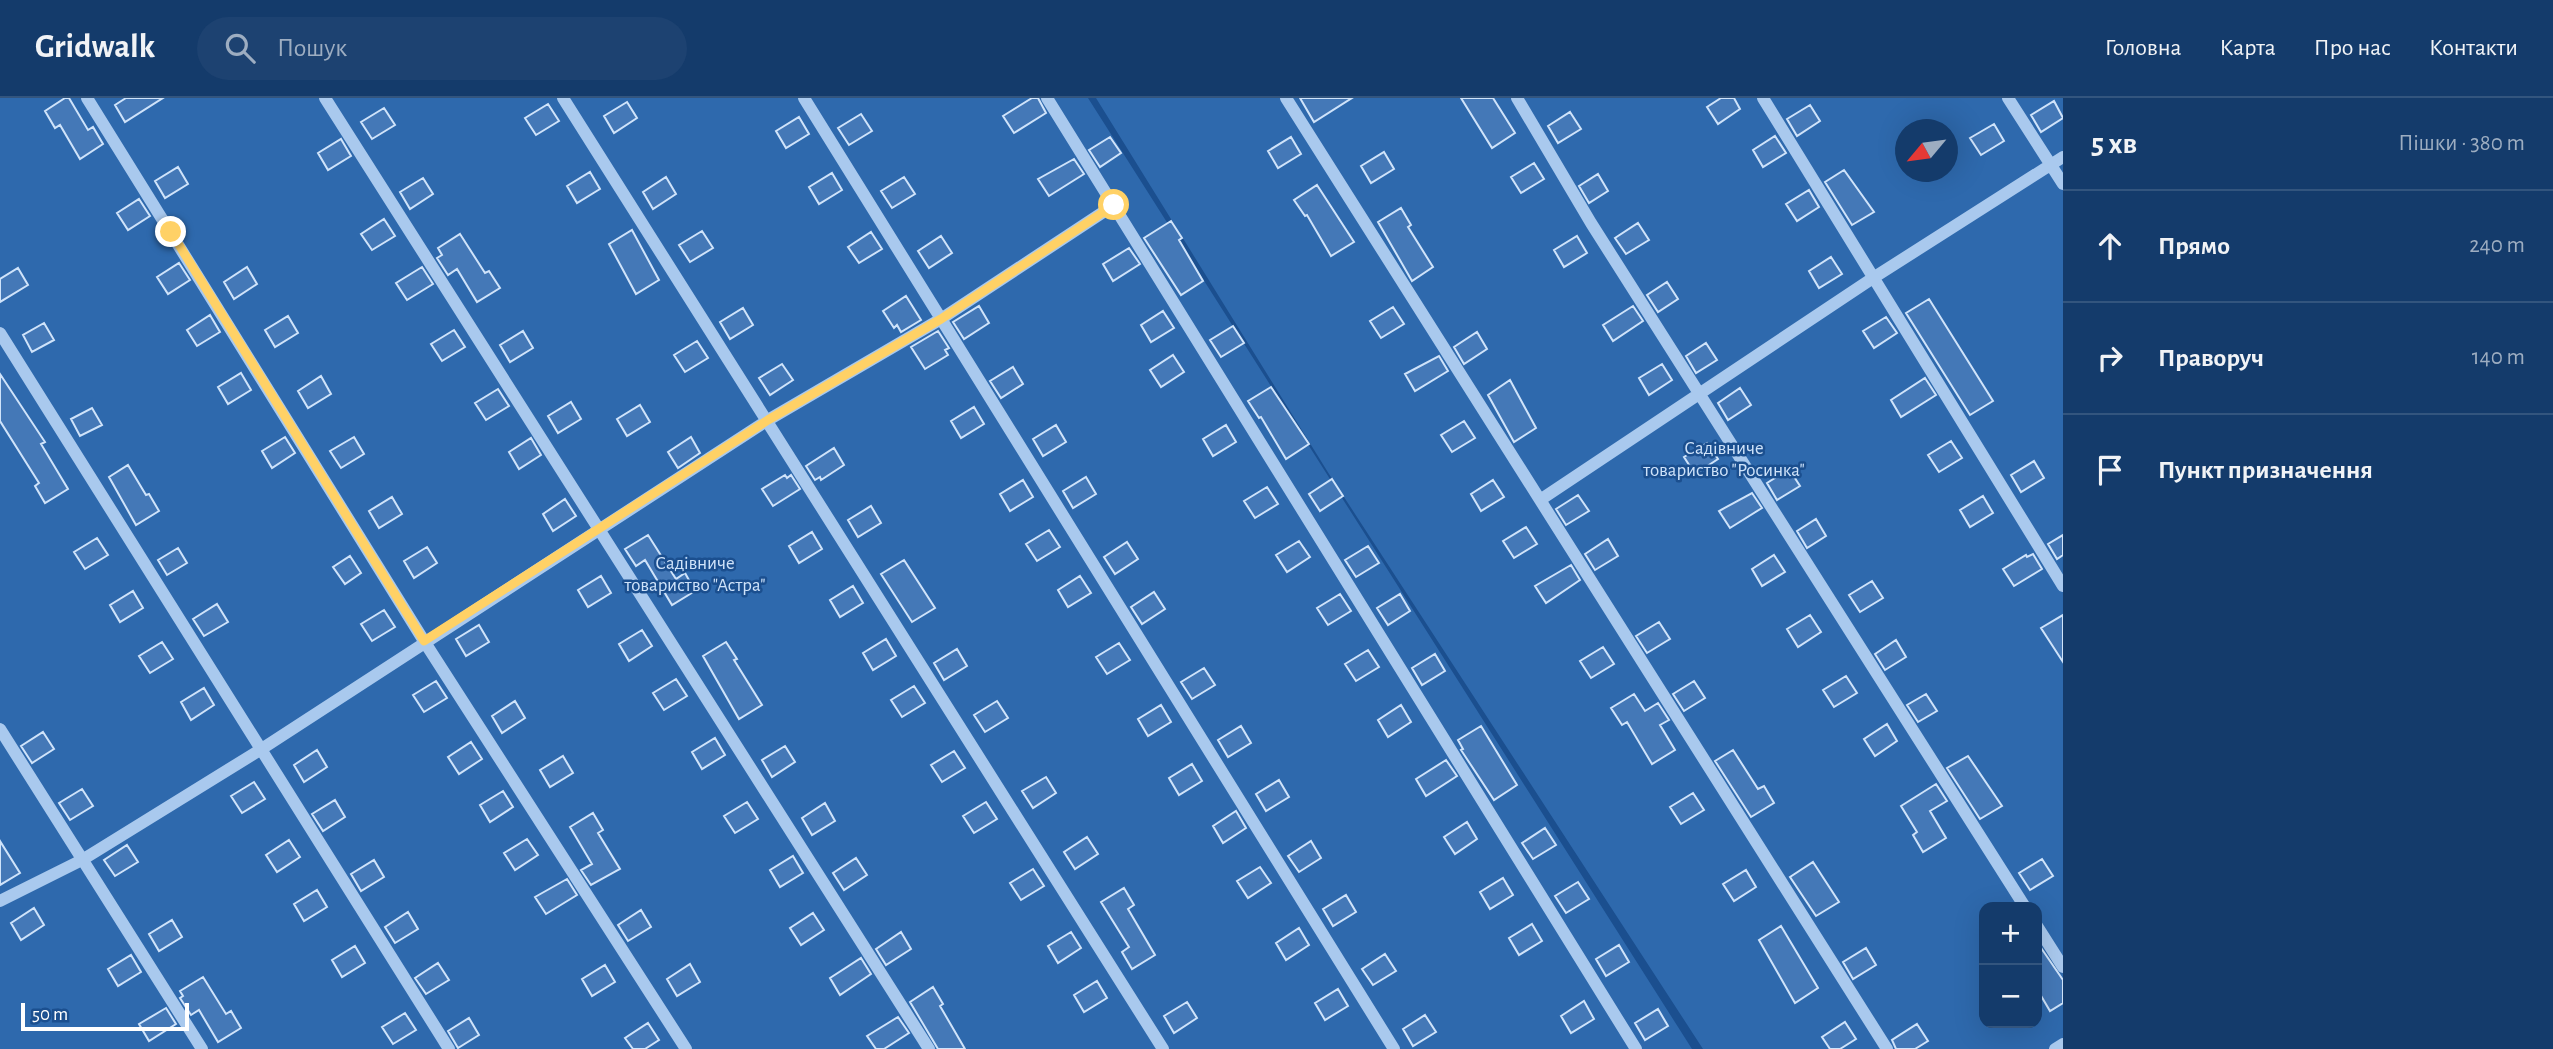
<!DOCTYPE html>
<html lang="uk">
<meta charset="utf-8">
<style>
:root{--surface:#143b6b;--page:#1d4271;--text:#f1f3f6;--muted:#9dadc1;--line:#33557e}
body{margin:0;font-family:"Alegreya Sans",sans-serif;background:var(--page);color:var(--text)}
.controls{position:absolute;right:21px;bottom:21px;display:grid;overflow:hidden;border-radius:14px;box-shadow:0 7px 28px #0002}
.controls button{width:63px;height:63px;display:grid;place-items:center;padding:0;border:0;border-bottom:2px solid var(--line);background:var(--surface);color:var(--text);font:35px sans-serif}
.compass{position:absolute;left:1895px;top:21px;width:63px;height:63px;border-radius:50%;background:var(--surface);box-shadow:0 7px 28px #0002;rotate:241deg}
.scale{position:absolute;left:21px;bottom:18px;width:168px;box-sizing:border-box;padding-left:7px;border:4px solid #fff;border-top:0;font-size:19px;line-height:24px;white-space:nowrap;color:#fff;-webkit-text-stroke:5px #1b4f8f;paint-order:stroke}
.stop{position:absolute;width:21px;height:21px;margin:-16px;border:5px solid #ffd166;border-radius:50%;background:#fff}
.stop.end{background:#ffd166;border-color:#fff;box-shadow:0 2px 7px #0008}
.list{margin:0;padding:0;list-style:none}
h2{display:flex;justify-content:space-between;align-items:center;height:91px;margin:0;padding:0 28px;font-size:30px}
h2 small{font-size:23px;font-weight:400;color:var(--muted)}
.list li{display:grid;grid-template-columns:46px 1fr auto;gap:21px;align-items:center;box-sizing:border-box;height:112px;padding:0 28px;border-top:2px solid var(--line)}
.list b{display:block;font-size:26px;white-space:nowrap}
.list em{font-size:23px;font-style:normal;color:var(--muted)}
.icon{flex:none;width:38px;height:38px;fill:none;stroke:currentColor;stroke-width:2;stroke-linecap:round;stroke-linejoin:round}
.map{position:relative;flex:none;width:2063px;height:951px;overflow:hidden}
header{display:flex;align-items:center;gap:42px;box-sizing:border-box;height:98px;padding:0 35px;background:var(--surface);border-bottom:2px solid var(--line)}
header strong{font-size:33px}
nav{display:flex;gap:38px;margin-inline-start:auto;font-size:24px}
.search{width:490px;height:63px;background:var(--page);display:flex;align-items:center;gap:18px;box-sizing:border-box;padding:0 24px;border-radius:38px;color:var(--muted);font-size:26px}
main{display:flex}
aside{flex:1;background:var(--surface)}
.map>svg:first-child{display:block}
</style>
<header>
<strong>Gridwalk</strong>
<div class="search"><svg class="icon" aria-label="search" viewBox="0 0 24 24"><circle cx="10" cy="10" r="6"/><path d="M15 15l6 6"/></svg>Пошук</div>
<nav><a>Головна</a><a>Карта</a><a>Про нас</a><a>Контакти</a></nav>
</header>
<main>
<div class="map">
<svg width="2063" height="951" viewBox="0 0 2063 951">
<rect width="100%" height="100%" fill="#1b4f8f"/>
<path fill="#2e69ad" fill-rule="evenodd" d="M0,0h1088l604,951h-1692z
M1096,0h967v951h-360l-374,-575zM1906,32h42v42h-42zM1984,809h53v116h-53z"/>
<path fill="#4478b7" stroke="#cfe3fa" stroke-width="2" d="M65,0h4l19,32 5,-3 10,17 -23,15 -20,-34 -5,3 -10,-17z
M126,0h37l-38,24 -10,-17z
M1032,0h6l8,15 -32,20 -11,-17z
M1300,0h52l-38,24z
M1461,0h32l22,35 -23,15z
M1721,0h13l6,11 -22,15 -11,-17z
M2054,3l9,17 -22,14 -10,-17z
M627,4l10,16 -23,15 -10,-17z
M548,6l11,17 -23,14 -11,-17z
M1810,7l10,16 -23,15 -10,-17z
M384,10l11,17 -23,14 -11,-17z
M1570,14l11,17 -23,14 -10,-17z
M861,16l11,17 -23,14 -11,-17z
M799,19l10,17 -23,14 -10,-17z
M1994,26l10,17 -23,14 -11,-17z
M1775,38l11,17 -23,14 -10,-17z
M1110,39l11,16 -21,14 -11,-17z
M1291,39l10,17 -23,14 -10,-17z
M341,41l10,17 -23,14 -10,-17z
M1384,54l10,17 -23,14 -10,-17z
M1074,61l10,15 -35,22 -11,-17z
M1534,65l10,16 -23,14 -10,-16z
M178,69l10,17 -23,14 -10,-17z
M1844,72l30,42 -22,13 -27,-43z
M590,74l10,17 -23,14 -10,-17z
M832,75l10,17 -23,14 -10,-17z
M1598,76l10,17 -19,12 -10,-17z
M666,79l10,17 -23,15 -10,-17z
M904,79l11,17 -23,14 -11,-17z
M423,80l10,16 -23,15 -10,-17z
M1317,87l37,57 -23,14 -24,-41 -2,1 -11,-16z
M1809,92l10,17 -22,14 -11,-17z
M139,101l11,17 -22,14 -11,-17z
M1401,110l10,17 -3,2 25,40 -21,14 -34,-59z
M384,121l11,17 -23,14 -11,-16z
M1171,123l11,17 -3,2 24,41 -22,14 -37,-57z
M1638,125l11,17 -23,14 -11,-16z
M632,132l27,50 -23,14 -27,-50z
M702,133l11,17 -23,14 -11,-17z
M871,134l11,17 -23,14 -11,-16z
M460,136l25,39 4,-2 11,17 -23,14 -20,-33 -9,6 -11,-17 5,-3 -4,-7z
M941,138l11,17 -23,15 -11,-17z
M1577,138l10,17 -23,14 -10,-17z
M1129,150l11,16 -27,17 -10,-17z
M1831,159l11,17 -23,14 -10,-17z
M179,165l11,17 -22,14 -11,-17z
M247,169l10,17 -23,15 -10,-17z
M422,169l11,17 -26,16 -11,-17z
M18,170l10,17 -28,17v-23z
M1667,184l11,17 -20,13 -11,-17z
M906,198l15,24 -20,12 -4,-7 -3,3 -11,-17z
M1929,201l64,102 -23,14 -64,-102z
M979,208l10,17 -25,16 -11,-17z
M1633,208l10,15 -30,20 -10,-16z
M1393,209l11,17 -23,14 -11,-17z
M743,210l10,17 -23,14 -10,-17z
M1163,213l11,17 -23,14 -10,-17z
M210,217l10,17 -23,14 -10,-16z
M288,218l10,17 -23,14 -10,-17z
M1886,219l11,16 -23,15 -11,-17z
M44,225l10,17 -22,12 -9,-17z
M1233,228l11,17 -23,14 -11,-17z
M454,232l11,17 -23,14 -11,-17z
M523,233l10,17 -23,14 -10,-17z
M938,233l11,17 -4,2 3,5 -23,14 -14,-22z
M1477,234l10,17 -23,15 -10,-17z
M697,243l11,17 -23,14 -11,-17z
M1706,245l11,17 -21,13 -10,-17z
M1173,257l11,17 -23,15 -11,-17z
M1439,258l9,15 -33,20 -10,-17z
M782,266l11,16 -23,15 -11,-17z
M1662,266l10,16 -23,15 -10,-17z
M1013,269l10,17 -22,14 -11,-17z
M241,275l10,17 -23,14 -10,-17z
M0,276l45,68 -4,2 27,45 -23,14 -10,-17 4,-3 -39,-62z
M321,278l10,18 -23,14 -10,-17z
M1925,280l11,17 -35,22 -10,-17z
M1510,282l26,48 -22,14 -26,-47z
M1271,289l38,57 -23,15 -25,-42 -2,1 -11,-17z
M1740,290l11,17 -23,15 -10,-17z
M498,291l11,17 -23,14 -11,-17z
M571,304l10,17 -23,14 -10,-17z
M640,307l10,17 -23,14 -10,-17z
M974,309l10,17 -23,14 -10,-17z
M92,310l10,17 -22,11 -9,-17z
M1464,323l11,17 -23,14 -11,-17z
M1056,327l10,17 -23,14 -10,-17z
M1226,327l10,17 -23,14 -10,-17z
M285,339l10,16 -23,15 -10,-17z
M354,339l10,17 -23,14 -11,-17z
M691,339l9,16 -22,15 -10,-16z
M531,340l10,17 -22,14 -10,-17z
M1951,343l11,17 -23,14 -11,-17z
M1707,345l11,16 -23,15 -11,-17z
M834,350l10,17 -23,15 -1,-3 -5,3 -9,-14z
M2034,363l10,17 -23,14 -10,-17z
M128,367l18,30 3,-1 10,17 -23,14 -27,-48z
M1789,371l11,17 -23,14 -10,-17z
M785,377l2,3 4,-3 9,14 -27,17 -11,-17z
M1086,379l10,17 -23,14 -10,-17z
M1332,381l11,17 -23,15 -11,-17z
M1023,382l10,17 -23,14 -10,-17z
M1493,382l11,17 -23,14 -10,-17z
M1267,389l11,17 -23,14 -11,-17z
M1752,395l10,15 -32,20 -11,-17z
M1578,397l11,16 -23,14 -10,-16z
M1983,398l10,17 -23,14 -10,-17z
M392,399l10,17 -23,14 -10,-17z
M565,401l11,17 -23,15 -10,-17z
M871,408l10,17 -23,14 -10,-17z
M1816,421l10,17 -19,12 -10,-17z
M1526,429l11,17 -23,14 -11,-17z
M1049,432l11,17 -23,14 -11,-17z
M812,434l10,17 -23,14 -10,-17z
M648,437l28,44 9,-6 10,18 -23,14 -27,-45 -9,6 -11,-17z
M2063,437v20l-6,4 -9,-15z
M97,440l11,17 -23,14 -11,-17z
M1608,441l10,17 -23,14 -10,-16z
M1299,443l11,16 -23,15 -11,-17z
M1127,444l11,17 -23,15 -11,-17z
M1368,448l11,17 -23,14 -11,-17z
M427,449l10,16 -23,15 -10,-17z
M178,450l9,15 -20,12 -9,-15z
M2033,456l9,15 -28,17 -11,-17 23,-14 1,2z
M1774,457l11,17 -23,14 -10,-17z
M350,458l11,17 -16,11 -12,-17z
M904,462l31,48 -23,14 -31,-48z
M1571,467l9,15 -34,23 -11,-17z
M601,478l10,17 -23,14 -10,-17z
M1080,478l11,17 -23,14 -10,-17z
M1872,483l11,17 -23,14 -11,-17z
M853,488l10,17 -23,14 -10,-17z
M133,493l10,17 -23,14 -10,-17z
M1154,494l11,17 -23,15 -11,-17z
M1340,496l11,17 -23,14 -11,-17z
M1400,496l10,17 -22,14 -11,-17z
M217,506l11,18 -24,14 -11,-17z
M384,512l11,17 -23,14 -11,-17z
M1810,517l11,17 -23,15 -11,-18z
M2063,517v47l-22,-34z
M1659,524l11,17 -23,14 -11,-17z
M479,527l10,17 -23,14 -10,-17z
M642,532l10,16 -23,15 -10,-17z
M886,541l10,17 -23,14 -10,-17z
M1896,542l10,17 -21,13 -10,-16z
M162,544l11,17 -23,14 -11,-17z
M726,544l11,17 -3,1 28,45 -23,14 -36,-63z
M1119,545l11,17 -23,14 -11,-17z
M1603,549l11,17 -23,14 -11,-17z
M957,551l10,17 -23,14 -10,-17z
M1368,552l11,17 -23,14 -11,-17z
M1435,556l10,17 -23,14 -10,-17z
M1204,570l11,17 -23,14 -11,-17z
M1846,578l11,17 -23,14 -11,-17z
M676,581l11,17 -23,14 -11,-17z
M436,583l11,17 -23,14 -11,-17z
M1694,583l11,17 -21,13 -11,-17z
M914,588l11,17 -23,14 -11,-17z
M204,590l10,17 -23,15 -10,-18z
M1634,596l11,17 13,-8 11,17 -9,5 15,25 -23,14 -25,-42 -5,3 -11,-17z
M1926,596l11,17 -19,11 -11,-17z
M515,603l10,17 -23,15 -10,-17z
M997,603l11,17 -23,14 -11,-17z
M1161,607l10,17 -23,14 -10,-17z
M1401,607l10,17 -23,15 -10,-17z
M1887,626l10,17 -22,15 -11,-17z
M1241,628l10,17 -23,14 -10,-17z
M1481,628l36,59 -23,15 -33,-50 2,-1 -5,-9z
M43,634l11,17 -22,14 -11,-17z
M715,640l10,17 -23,14 -10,-17z
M471,644l11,17 -23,15 -11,-17z
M785,648l10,16 -23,15 -10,-17z
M317,652l10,17 -23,15 -10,-17z
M1733,652l25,39 6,-3 10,17 -23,14 -36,-56z
M954,653l11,17 -23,14 -11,-17z
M563,658l10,17 -23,14 -10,-17z
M1968,658l34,50 -22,13 -33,-51z
M1446,662l11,16 -31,20 -10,-17z
M1192,666l10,17 -23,14 -10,-17z
M1046,679l10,16 -23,15 -11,-17z
M1279,682l10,17 -23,14 -10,-17z
M254,684l11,17 -23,14 -11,-17z
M1936,686l11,17 -17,10 16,27 -23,14 -10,-17 4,-3 -16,-26z
M82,691l11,17 -23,14 -11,-17z
M503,693l10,16 -23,15 -10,-17z
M1693,695l11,17 -23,14 -11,-17z
M335,702l10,17 -22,14 -11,-17z
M747,704l11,17 -23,14 -11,-17z
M986,704l11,17 -23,14 -11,-17z
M825,705l10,18 -23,14 -10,-17z
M1236,713l10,17 -23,15 -10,-17z
M593,715l10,17 -5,3 22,36 -29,16 -10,-15 11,-6 -22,-37z
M1467,724l10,17 -22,15 -11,-17z
M1545,730l11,17 -23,14 -11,-16z
M1087,739l11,17 -23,15 -11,-17z
M527,741l11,16 -23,15 -11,-17z
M289,742l11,17 -23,15 -11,-17z
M0,743l20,32 -20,12z
M1311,743l10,17 -22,14 -11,-16z
M127,747l11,17 -23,14 -11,-16z
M793,758l10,17 -23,14 -10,-17z
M856,760l11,17 -23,15 -11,-17z
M2042,761l11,17 -23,14 -11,-17z
M374,762l10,17 -23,14 -10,-17z
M1813,764l26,40 -23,14 -26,-39z
M1260,769l11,16 -23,15 -11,-17z
M1033,771l11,17 -23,14 -11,-17z
M1746,772l10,17 -22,14 -11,-17z
M1503,780l10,17 -23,14 -10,-17z
M567,781l10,16 -31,19 -11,-17z
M1578,784l11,17 -23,14 -11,-17z
M1124,790l10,17 -6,4 27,46 -23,14 -10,-17 7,-5 -28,-45z
M317,792l10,17 -23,14 -10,-17z
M1346,797l10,17 -23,14 -10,-17z
M34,810l10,17 -23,15 -10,-17z
M641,812l10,17 -23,14 -10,-16z
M408,814l10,17 -23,14 -10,-16z
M813,815l11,17 -23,15 -11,-17z
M172,822l10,17 -23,14 -10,-17z
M1532,826l10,17 -23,14 -10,-17z
M1781,828l37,62 -23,15 -36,-63z
M1299,830l10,17 -23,15 -10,-17z
M901,834l10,17 -25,16 -10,-16z
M1071,834l10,16 -23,15 -10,-17z
M2037,844l26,38v23l-13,8 -13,-22z
M1619,847l10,17 -23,14 -10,-17z
M355,848l10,17 -23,14 -10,-17z
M1866,850l10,17 -23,14 -10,-17z
M1385,856l11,17 -23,14 -11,-16z
M131,857l10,17 -23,14 -10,-17z
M861,860l10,16 -31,21 -10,-17z
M438,865l11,17 -23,14 -11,-16z
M690,866l10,18 -23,14 -10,-17z
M605,867l10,17 -23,14 -10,-17z
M203,879l23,37 5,-3 10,17 -23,14 -19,-32 -8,5 -11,-17 3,-2 -3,-5z
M1097,883l10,17 -23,14 -10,-17z
M933,889l10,17 -3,2 25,43h-27l-28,-47z
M1338,891l10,17 -23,14 -10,-17z
M1584,903l10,18 -23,14 -10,-17z
M1187,904l10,16 -23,15 -10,-17z
M166,910l10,16 -27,17 -10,-17z
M1658,911l10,17 -23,14 -10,-17z
M405,915l11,17 -23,14 -11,-17z
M1425,917l11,17 -23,14 -10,-17z
M898,919l11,16 -25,16h-8l-9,-13z
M469,920l10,17 -21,13 -10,-17z
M1845,924l11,17 -16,10h-10l-8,-12z
M648,925l11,17 -14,9h-12l-8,-11z
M1917,926l11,17 -13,8h-19l-4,-9z"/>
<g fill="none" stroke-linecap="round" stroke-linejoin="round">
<path stroke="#a9c9ee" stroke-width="12" d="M87,0l337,543 262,408
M325,0l604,951
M563,0l600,951
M804,0l590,951
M1047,0l589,951
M1286,0l601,951
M1517,0l74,125 434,684
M1763,0l300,488
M2008,0l55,86
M0,235l449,716
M1540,402l333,-222 190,-121
M0,631l202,320
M0,803l82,-41 178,-110 508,-330 173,-101 173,-114
M2037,828l26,41
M2055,951l8,-5"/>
</g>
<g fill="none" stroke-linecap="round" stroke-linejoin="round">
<path stroke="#ffd166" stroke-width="9" d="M171,134l253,409 344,-221 173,-101 173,-114"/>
</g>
<g text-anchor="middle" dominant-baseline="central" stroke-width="5" stroke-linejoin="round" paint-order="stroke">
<g font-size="19" fill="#cfe3fa" stroke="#1b4f8f">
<text x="1724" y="350">Садівниче<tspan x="1724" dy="22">товариство "Росинка"</tspan></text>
<text x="695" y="465">Садівниче<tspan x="695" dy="22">товариство "Астра"</tspan></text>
</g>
</g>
</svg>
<div class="controls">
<button>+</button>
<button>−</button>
</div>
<svg class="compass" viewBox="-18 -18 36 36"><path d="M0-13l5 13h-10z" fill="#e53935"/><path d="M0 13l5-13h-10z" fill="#9dadc1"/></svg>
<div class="scale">50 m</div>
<div class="stop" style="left:1114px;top:107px"></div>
<div class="stop end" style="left:171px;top:134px"></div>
</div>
<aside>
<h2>5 хв<small>Пішки · 380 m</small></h2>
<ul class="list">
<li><svg class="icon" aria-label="ahead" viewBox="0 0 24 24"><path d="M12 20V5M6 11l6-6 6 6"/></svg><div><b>Прямо</b></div><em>240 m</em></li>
<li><svg class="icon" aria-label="right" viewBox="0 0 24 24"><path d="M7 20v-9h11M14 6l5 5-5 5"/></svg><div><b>Праворуч</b></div><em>140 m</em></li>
<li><svg class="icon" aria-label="arrive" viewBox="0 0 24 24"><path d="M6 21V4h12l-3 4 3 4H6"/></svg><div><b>Пункт призначення</b></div></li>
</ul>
</aside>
</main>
